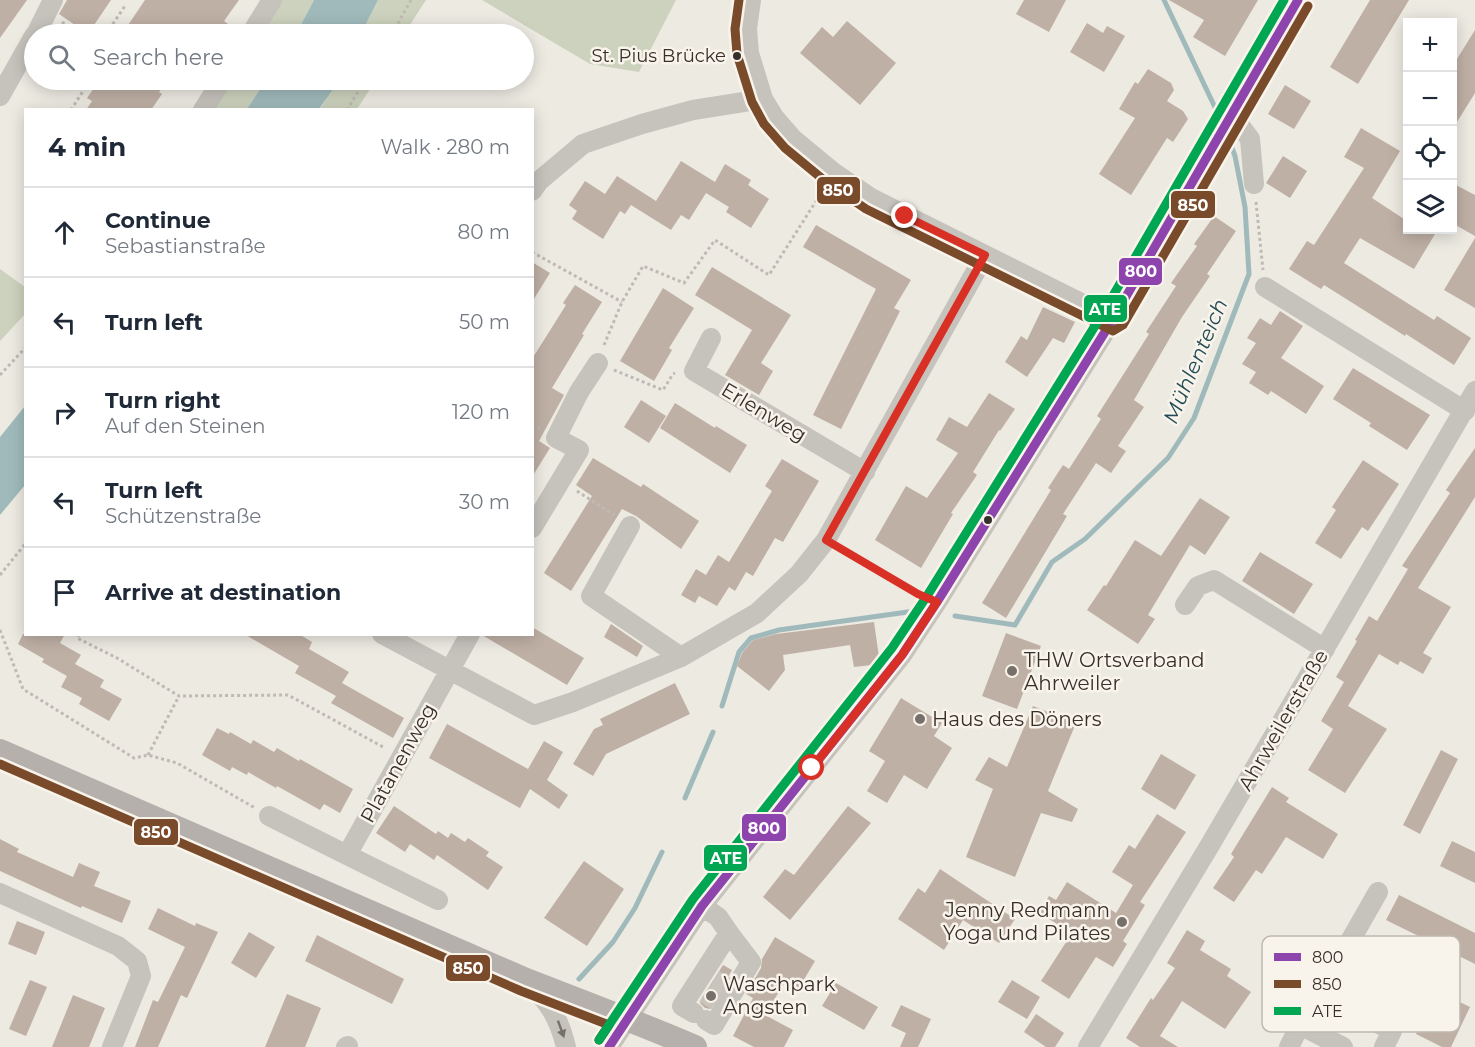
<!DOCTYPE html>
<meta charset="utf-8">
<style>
:root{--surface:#fff;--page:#f2f2f3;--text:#1f2937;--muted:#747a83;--line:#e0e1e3}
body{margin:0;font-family:Montserrat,sans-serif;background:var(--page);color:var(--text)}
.controls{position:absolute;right:18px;top:18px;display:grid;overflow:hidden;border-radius:0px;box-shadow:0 3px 15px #0003}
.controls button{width:54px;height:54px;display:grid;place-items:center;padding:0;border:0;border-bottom:2px solid var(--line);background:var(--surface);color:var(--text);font:30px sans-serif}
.stop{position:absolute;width:18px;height:18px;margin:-14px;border:4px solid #d93025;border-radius:50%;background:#fff}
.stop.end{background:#d93025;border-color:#fff;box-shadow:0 2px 6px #0008}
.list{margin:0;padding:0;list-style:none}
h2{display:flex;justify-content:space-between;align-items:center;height:78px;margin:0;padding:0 24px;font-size:26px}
h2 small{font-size:20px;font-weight:400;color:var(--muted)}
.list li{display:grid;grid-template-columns:39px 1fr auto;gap:18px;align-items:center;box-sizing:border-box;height:90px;padding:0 24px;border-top:2px solid var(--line)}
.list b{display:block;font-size:22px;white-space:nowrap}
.list p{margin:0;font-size:20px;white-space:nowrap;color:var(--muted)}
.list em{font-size:20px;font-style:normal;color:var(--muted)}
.icon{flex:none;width:33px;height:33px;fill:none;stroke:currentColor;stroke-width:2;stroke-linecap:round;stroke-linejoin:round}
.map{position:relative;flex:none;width:1475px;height:1047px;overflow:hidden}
.search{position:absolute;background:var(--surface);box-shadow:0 3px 15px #0003;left:24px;top:24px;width:510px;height:66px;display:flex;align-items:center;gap:15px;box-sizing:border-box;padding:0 21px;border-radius:33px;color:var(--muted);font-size:22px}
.panel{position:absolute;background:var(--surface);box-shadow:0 3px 15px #0003;left:24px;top:108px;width:510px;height:528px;border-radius:0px}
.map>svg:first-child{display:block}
</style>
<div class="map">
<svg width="1475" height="1047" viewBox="0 0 1475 1047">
<rect width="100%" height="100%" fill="#edeae2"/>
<path fill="#ccd2bd" d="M280,0h34l-18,34h-38z
M378,0h48l-22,34h-43z
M482,0h194l-37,72 -49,-8z
M228,80h38l-19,29 -38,1z
M340,80h36l-19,29 -38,1z
M0,269l25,18 1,26 -26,28z"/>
<path fill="#a0babc" d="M314,0h64l-17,34h-65z
M266,80h74l-21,29h-72z
M25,406v79l-25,30v-78z"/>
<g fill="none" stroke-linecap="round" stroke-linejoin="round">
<path stroke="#a0babc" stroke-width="5" d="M1164,0l57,120
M955,616l60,9 37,-63 33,-23 83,-81 26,-40 55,-144 -4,-67 -10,-51 -8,-21
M722,706l17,-54 12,-14 28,-8 143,-20
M685,798l28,-66
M579,979l34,-37 22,-34 27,-56"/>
</g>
<path fill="#bfb0a5" d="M0,0h27l-27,38z
M67,0h44l-23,34 -29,-20z
M145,0h94l-15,21 4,3 -7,10h-99z
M1024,0h42l-17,32 -33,-18z
M1169,0h89l-33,56 -32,-19 11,-17z
M1370,0h39l-51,84 -28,-17z
M847,21l49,42 -36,42 -60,-52 22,-26 11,10z
M1087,23l16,10 4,-7 18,10 -21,36 -34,-20z
M1475,30v63l-23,37v-63z
M1148,69l23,14 3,7 -7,11 16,10 5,8 -15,23 -6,-4 -36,57 -32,-21 36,-56 -16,-9 16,-27 3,2z
M82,80h85l-8,12 3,2 -11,16h-65l6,-9 -5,-3 7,-10z
M1285,85l26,16 -17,28 -26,-15z
M1361,128l39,23 -28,47 35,23v9h20l8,4 -21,35 -54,-31 -16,25 90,57 3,-4 34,22 -17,27 -48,-31 -1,2 -81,-51 -3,4 -32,-20 18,-28 7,4 50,-77 -20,-11z
M1283,156l24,15 -17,27 -24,-15z
M681,161l34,21 10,-18 26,16 -3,5 21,14 -18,29 -25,-16 3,-5 -23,-14 -17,27 -8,-5 -10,15 -40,-25 -6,9 -5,-3 -17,28 -31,-20 5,-8 -8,-6 16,-24 20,13 12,-18 39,25z
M1452,183l23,12v41l-23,-13z
M1214,216l22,15 -29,43 3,2 -28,41 -48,83 10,7 -26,39 8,5 -15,22 -15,-10 -33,51 4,2 -61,102 -24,-15 69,-113 -3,-2 15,-23 6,4 32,-50 -4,-3 52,-82 -3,-2 30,-46 -5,-3 26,-37 -3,-2z
M816,225l95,55 -17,28 6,3 -59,118 -28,-14 63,-126 -73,-42z
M1475,238v70l-31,-18z
M532,262l18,11 -18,29z
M712,267l79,48 -30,48 12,8 -14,24 -34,-20 27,-45 -57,-35z
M575,285l27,17 -20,32 2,1 -32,53 12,7 -25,46 11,7 -18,29v-118l34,-54 -3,-2z
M663,288l31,20 -25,40 3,2 -18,31 -34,-20z
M1043,307l32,15 -11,21 -11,-5 -26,39 -22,-15 16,-26 6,4z
M1280,311l23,15 -22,32 43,28 -18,28 -35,-23 -3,4 -19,-12 7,-11 -14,-8 14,-21 -9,-5 13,-20 11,7z
M1353,368l77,47 -23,35 -38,-24 2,-3 -38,-24z
M989,393l26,16 -15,22 -1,-1 -26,42 4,3 -26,38 2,1 -32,54 -46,-28 31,-54 21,12 31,-45 -22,-13 13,-23 18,10z
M641,400l25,16 -17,27 -25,-16z
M675,403l40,25 1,-2 31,19 -17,28 -70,-45z
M1475,448v49l-57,91 33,19 -28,46 9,5 -9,16 -23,-13 -2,4 -19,-11 -31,52 39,23 -42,64 -37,-23 25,-41 -12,-8 23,-39 -8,-5 21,-36 -2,-1 14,-24 8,5 31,-52 -6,-3 48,-73 -4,-3z
M593,458l48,29 2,-3 56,37 -18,28 -45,-33 -14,-7 -51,82 -27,-18 48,-77 -16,-11z
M782,459l37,22 -36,61 -8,-4 -22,38 -7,-4 -11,19 -6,-4 -12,19 -18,-10 -4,7 -14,-8 15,-26 10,6 12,-20 11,7 43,-71 -7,-5z
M1363,460l36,24 -31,47 -6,-4 -21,32 -26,-16 21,-33 -4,-3z
M1200,498l30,19 -25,38 -15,-10 -42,70 7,4 -17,25 -51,-34 17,-25 2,1 29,-46 26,16z
M1260,552l53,32 -19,30 -52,-33z
M874,622l6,42 -26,3 -4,-22 -67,10 2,15 -16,21 -32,-25 5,-13 11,-13 23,-6z
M611,624l32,22 -6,11 -33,-20z
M532,627l52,31 -17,27 -85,-50 50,-1z
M1006,633l35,13 -24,63 -35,-13z
M23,634h42l-5,9 21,12 -6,9 29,16 -4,7 22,12 -13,22 -30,-17 3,-6 -21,-11 6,-11 -25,-14 2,-3 -26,-15z
M244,634h55l13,8 -3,7 40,23 -7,11 62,35 -11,20 -62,-35 5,-7 -41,-23 4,-7z
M675,683l15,31 -84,40 -13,22 -20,-12 21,-35 9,-4 -3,-6z
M901,698l41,25 -8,13 18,12 -25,41 -23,-14 -17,28 -20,-12 18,-30 -16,-10z
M1033,706l43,17 -28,68 30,18 -6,13 -31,-9 -26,64 -49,-20 27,-68 -18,-9 14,-23 18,10z
M447,724l81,45 16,-28 19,11 -16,28 21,15 -9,14 -29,-20 -10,19 -91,-50z
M217,728l12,6 1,-2 21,12 2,-4 21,12 3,-4 22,13 1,-2 53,30 -13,24 -16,-9 -4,6 -43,-24 -1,2 -28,-16 -1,3 -15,-8 -2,4 -28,-16z
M1441,750l17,9 -38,75 -17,-9z
M1161,754l35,21 -21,35 -34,-21z
M1272,787l17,11 -3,4 52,32 -15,25 -37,-22 -24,37 -6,-4 -22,32 -21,-14 21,-31 -3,-3z
M394,806l42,28 2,-3 10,7 3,-5 14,9 3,-4 21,14 -3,4 17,11 -15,23 -51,-35 -3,5 -24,-16 -5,8 -29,-19z
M848,806l23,17 -81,97 -27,-23 22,-28 9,6z
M1157,814l29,18 -46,70 5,3 -22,36 4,3 -14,23 -17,-10 -27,42 -28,-18 31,-48 -33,-20 10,-17 7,4 11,-18 49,31 17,-28 -21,-13 17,-27 6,4z
M0,839l19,10 -2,3 56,25 6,-14 21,9 -6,14 37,15 -9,22 -40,-17 -1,2 -81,-37z
M1452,841l23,11v31l-35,-17z
M584,861l40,28 -37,57 -43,-28z
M940,869l75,50 -16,24 -36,-23 -19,30 -46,-31 20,-31 7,5z
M1399,895l76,38v31l-89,-44z
M158,908l37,18 1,-3 22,9 -31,66 -6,-3 -23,52h-23l18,-47 5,2 27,-55 -37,-18z
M17,921l28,11 -9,23 -28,-11z
M1187,930l18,11 -5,9 31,19 -4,7 24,16 -26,37 -43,-28 -22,35 18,11h-38l-14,-9 25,-40 2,2 22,-32 -8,-5z
M249,932l26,15 -19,31 -25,-15z
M317,935l87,44 -12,25 -87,-43z
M775,937l40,24 -16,27 -13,-8 -21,35 28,15 -9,17h-30l-21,-11 20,-38 -7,-4 15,-26 1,-9z
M723,965l9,5 -22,39 -5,-1 -5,-5 2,-5z
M30,980l17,7 -21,49 -17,-7z
M1012,980l28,17 -13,22 -29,-17z
M836,983l42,24 -14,23 -42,-24z
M1437,991l33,16 -19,40h-9l-26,-13z
M287,994l34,14 -16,39h-40z
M73,995l32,13 -16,39h-37z
M901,1005l30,14 -13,28h-18l6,-14 -15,-7z
M1036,1014l28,19 -9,14h-9l-22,-15z"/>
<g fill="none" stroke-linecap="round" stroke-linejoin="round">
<path stroke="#c9c5bd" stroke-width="20" stroke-dasharray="20 10" stroke-linecap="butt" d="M714,980l12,7
M705,993l12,8"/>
<path stroke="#bfbab4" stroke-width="3" stroke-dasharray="3 3" stroke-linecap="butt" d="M62,22l18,12
M106,34l19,-28
M392,34l19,-34
M71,110l19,-30
M347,110l18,-30
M1256,202l7,68
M532,252l90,50
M604,345l18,-43 21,-36 41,17 31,-43 54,35 56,-88
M614,370l49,20 10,-16 2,-1
M0,375l26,-28
M532,424l9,5
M577,491l37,24
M841,548l79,47
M0,575l26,-32
M0,630l23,59 111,69 14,-3 29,8 78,45
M79,634l-2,4 40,20 62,38 109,-1 97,53
M148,755l31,-59"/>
<path stroke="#c6c2bc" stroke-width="20" d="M751,0l-4,29 2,24 14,46 11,18 19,22 40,33 38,26 242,121
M36,34l17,-34
M251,34l21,-34
M0,96l34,-60
M203,110l19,-30
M1232,115l18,24 4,45
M532,191l7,-10 44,-37 59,-20 51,-14 70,-11
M1265,287l200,124
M711,338l-17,33 171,101
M630,526l-39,70 90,61
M532,528l47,-78 -23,-12 23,-46 19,-29
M1185,605l13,-19 16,-6 111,69
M382,634l152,81 39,-13 108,-45 76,-44 42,-39 27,-34 159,-285
M269,816l78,39 123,-221
M347,855l91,45
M1378,892l-57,100 71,39 -8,16
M0,893l118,53 19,15 4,15 -29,71
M702,906l16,11 11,16
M528,982c21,20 31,36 38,65
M1321,992l-21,33 43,22
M694,1013l-12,-7 47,-73 22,29 -37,63 -8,-5
M346,1047l2,-1
M609,1047l93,-141 200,-251 35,-53 176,-283 185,-319
M1088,1047l122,-202 265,-454
M1289,1047l11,-22"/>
<path stroke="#b5b0ab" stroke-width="24" d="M0,751l526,229c57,22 113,43 169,67"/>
<defs>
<path id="bus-1" d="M609,1047l93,-141 200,-251 35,-53 176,-283 185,-319"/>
<path id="bus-2" d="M739,0l-4,29 2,25 15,48 12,22 21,24 40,33 41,28 247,122 10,-6 185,-319
M0,764l521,227 88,34 -10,15"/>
<path id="bus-3" d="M599,1040l94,-141 199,-251 35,-52 176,-283 181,-313"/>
</defs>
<use href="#bus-1" stroke="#f9f4eb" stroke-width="14"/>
<use href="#bus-2" stroke="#f9f4eb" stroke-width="14"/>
<use href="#bus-3" stroke="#f9f4eb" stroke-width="14"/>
<use href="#bus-1" stroke="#8e44ad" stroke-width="9"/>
<use href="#bus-2" stroke="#7a4b2a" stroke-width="9"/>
<use href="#bus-3" stroke="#00a651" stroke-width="9"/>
</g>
<defs><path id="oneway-solid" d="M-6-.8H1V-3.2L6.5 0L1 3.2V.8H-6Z" transform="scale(1.5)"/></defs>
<use fill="#77716c" href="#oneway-solid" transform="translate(561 1029) rotate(70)"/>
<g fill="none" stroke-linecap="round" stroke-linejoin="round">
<path stroke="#d93025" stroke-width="8" d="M812,768l90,-113 35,-53 -19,-8 -92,-54 159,-285 -80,-39"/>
</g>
<g fill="#372f2a" stroke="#f9f4eb" stroke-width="2">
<circle cx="737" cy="56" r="5"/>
<circle cx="988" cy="520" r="5"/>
</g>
<g fill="#77706a" stroke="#f9f4eb" stroke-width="2">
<circle cx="1012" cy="671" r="6"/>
<circle cx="920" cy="719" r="6"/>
<circle cx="1122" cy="922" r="6"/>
<circle cx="711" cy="996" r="6"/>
</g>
<g text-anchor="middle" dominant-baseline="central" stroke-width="5" stroke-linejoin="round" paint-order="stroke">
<g font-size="18" fill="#372f2a" stroke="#f9f4eb" text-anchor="end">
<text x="726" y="56">St. Pius Brücke</text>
</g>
<g font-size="20" fill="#372f2a" stroke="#f9f4eb">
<text transform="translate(764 412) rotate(31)">Erlenweg</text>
<text transform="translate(1283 720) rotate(-60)">Ahrweilerstraße</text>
<text transform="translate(398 763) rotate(-61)">Platanenweg</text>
</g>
<g font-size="20" fill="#372f2a" stroke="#f9f4eb" text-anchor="start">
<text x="1024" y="660">THW Ortsverband<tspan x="1024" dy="23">Ahrweiler</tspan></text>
<text x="932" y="719">Haus des Döners</text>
<text x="1110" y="910" text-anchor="end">Jenny Redmann<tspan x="1110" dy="23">Yoga und Pilates</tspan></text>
<text x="723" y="984">Waschpark<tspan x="723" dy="23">Angsten</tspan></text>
</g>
<g font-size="21" font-style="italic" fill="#224c56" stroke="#f9f4eb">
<text transform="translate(1195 361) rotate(-67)">Mühlenteich</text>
</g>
</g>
<rect x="1262" y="936" width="198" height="96" rx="9" fill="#f9f4eb" stroke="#bfb9b1" stroke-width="1.5"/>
<rect x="1274" y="953" width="27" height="8" fill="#8e44ad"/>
<rect x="1274" y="980" width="27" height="8" fill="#7a4b2a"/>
<rect x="1274" y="1007" width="27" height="8" fill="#00a651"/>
<g font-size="16" fill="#372f2a">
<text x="1312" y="963">800</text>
<text x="1312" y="990">850</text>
<text x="1312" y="1017">ATE</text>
</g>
<g stroke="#f9f4eb" stroke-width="2">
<rect x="816" y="176" width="45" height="29" rx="6" fill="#7a4b2a"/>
<rect x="1170" y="190" width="46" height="29" rx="6" fill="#7a4b2a"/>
<rect x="1118" y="257" width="45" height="29" rx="6" fill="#8e44ad"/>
<rect x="1083" y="294" width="45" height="29" rx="6" fill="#00a651"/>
<rect x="741" y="813" width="46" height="29" rx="6" fill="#8e44ad"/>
<rect x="133" y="818" width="46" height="28" rx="6" fill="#7a4b2a"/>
<rect x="703" y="844" width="45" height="28" rx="6" fill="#00a651"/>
<rect x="445" y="954" width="46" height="28" rx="6" fill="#7a4b2a"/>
</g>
<g font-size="16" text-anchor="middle" font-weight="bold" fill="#fff">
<text x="838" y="196">850</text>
<text x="1193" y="211">850</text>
<text x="1141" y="277">800</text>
<text x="1105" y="315">ATE</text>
<text x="764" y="834">800</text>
<text x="156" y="838">850</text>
<text x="726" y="864">ATE</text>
<text x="468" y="974">850</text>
</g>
</svg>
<div class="controls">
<button>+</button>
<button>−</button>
<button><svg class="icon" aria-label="locate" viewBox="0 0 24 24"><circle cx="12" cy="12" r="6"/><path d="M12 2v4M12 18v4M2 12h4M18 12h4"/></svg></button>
<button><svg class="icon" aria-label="layers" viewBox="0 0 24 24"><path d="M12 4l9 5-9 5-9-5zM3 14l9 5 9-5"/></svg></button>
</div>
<div class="stop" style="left:812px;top:768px"></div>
<div class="stop end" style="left:905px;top:216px"></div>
<div class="search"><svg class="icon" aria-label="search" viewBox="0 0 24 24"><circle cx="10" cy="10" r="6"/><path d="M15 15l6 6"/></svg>Search here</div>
<section class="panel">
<h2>4 min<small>Walk · 280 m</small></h2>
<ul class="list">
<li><svg class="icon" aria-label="ahead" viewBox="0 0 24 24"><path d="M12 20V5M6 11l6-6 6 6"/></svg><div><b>Continue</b><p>Sebastianstraße</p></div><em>80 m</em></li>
<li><svg class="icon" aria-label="left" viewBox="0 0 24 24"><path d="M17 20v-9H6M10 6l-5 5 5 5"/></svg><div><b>Turn left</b></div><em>50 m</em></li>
<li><svg class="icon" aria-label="right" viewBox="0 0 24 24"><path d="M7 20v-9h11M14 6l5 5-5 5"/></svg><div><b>Turn right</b><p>Auf den Steinen</p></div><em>120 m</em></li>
<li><svg class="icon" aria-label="left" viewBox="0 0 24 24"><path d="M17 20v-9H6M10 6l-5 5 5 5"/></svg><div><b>Turn left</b><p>Schützenstraße</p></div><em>30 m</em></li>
<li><svg class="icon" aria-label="arrive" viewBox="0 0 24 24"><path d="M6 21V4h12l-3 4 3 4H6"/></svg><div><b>Arrive at destination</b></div></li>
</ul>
</section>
</div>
